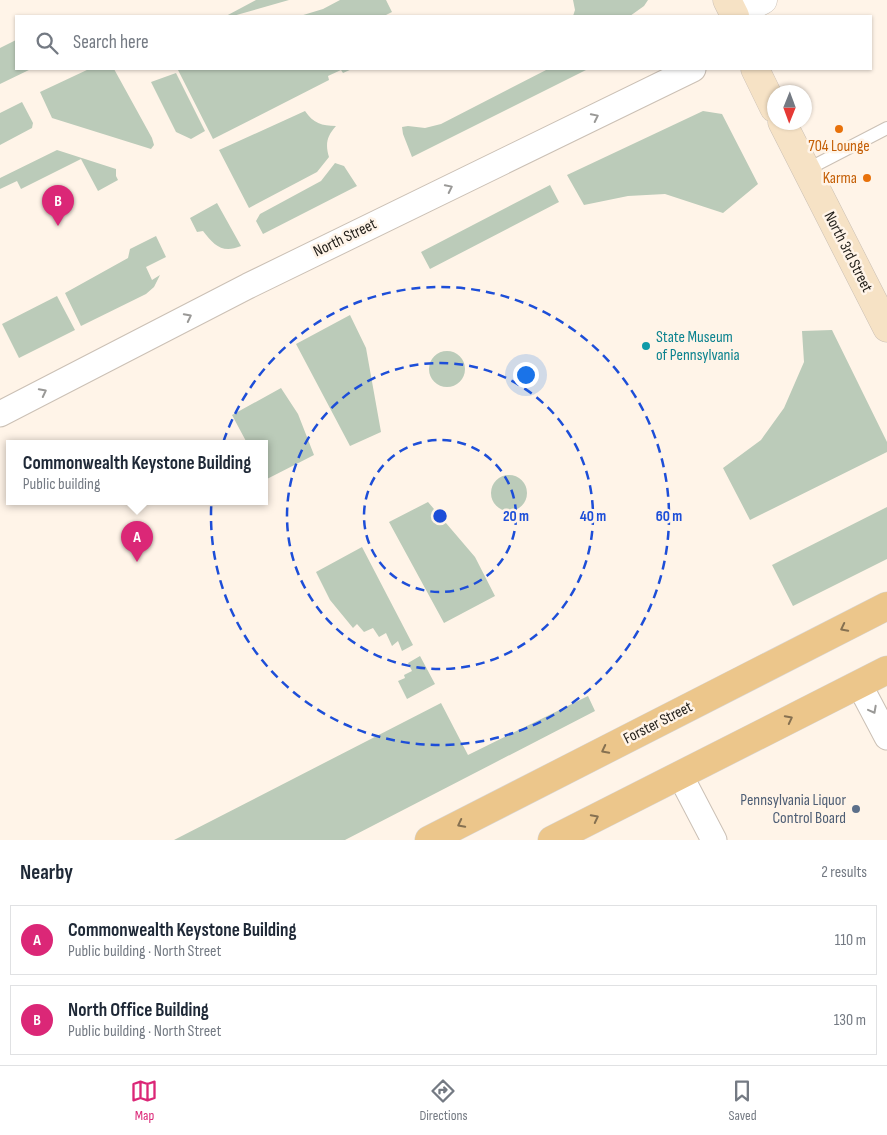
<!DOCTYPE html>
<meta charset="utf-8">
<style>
:root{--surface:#fff;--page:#f6f6f7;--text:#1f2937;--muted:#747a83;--line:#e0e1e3;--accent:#db2777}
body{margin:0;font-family:"Sofia Sans Condensed",sans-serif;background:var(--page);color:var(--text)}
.compass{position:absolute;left:767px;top:85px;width:45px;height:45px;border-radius:50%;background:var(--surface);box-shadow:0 1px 4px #0004;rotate:181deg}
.you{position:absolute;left:525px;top:374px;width:18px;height:18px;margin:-12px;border:4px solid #fff;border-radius:50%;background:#1a73e8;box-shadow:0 0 0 8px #1a73e833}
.badge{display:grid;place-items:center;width:32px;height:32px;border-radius:50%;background:var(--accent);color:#fff;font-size:16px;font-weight:700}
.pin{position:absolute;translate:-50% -41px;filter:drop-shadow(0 1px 2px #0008)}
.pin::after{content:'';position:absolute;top:26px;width:18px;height:15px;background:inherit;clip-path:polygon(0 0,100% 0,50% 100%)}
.popup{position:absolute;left:6px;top:440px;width:262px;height:65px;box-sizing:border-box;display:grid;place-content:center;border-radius:0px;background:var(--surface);filter:drop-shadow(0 1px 4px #0005);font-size:16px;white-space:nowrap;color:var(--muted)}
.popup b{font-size:19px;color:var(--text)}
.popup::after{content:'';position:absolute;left:50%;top:100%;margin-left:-10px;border:10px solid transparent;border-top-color:var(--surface)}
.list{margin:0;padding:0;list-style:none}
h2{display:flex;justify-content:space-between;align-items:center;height:65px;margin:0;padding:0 20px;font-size:21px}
h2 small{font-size:16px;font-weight:400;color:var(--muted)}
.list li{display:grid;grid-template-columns:32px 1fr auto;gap:15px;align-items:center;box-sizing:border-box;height:70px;margin:0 10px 10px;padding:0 10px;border:1px solid var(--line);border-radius:0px}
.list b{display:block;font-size:19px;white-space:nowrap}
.list p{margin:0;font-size:16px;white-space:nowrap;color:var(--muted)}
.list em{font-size:16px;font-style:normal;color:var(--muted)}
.icon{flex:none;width:28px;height:28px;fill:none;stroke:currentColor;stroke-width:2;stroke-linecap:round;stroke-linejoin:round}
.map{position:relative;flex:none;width:887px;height:840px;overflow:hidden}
.search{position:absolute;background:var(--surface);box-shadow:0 1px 4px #0004;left:15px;right:15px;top:15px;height:55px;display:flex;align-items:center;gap:12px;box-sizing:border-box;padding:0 18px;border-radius:0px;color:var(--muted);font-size:19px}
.sheet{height:225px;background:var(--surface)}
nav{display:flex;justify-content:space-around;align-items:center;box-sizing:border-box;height:70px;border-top:1px solid var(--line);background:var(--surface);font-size:14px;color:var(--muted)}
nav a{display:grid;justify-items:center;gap:2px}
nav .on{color:var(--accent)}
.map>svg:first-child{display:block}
</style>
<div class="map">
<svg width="887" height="840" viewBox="0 0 887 840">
<rect width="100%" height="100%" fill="#fff4e8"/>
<path fill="#bbcbb9" d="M256,0h33l-56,16h-7z
M340,0h46l6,12 -8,4h-84l23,-7z
M573,0h75l-4,6 -14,10h-57l2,-6z
M16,40v29h15l-31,15v-36z
M89,69h25l38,69 2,7 -3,4 -99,-31 -12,-26z
M181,69h171l-9,4 -2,-3 -13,6 1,4 -116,59 -35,-69z
M548,69h40l-176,88 -9,-23 -1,-7 6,-1 17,2 16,-4z
M176,73l29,58 -14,8 -15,-7 -25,-50z
M22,102l11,21 -1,5 -32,17v-32z
M305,111c8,12 17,15 31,15 -9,10 -11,18 -7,31l-12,15 -68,36 -30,-58z
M703,111l19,3 36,70 -35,29 -58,-19 -37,2 -44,9 -17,-30z
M57,150l59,19v7l2,4 -20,11 -17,-32 -60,30 -4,-8 -17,8v-11z
M335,163l9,3 13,20 -94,48 -7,-13 4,-7 61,-33z
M550,185l9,17 -129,67 -9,-17z
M217,203l24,43c-19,8 -27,-1 -38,-15l-6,1 -7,-14z
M156,236l10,21 -20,10 6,13 8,-5 -6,12 -8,7 -65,32 -16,-33 63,-35 2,-9z
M57,296l18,34 -56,28 -17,-34z
M350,315l16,33 15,84 -31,14 -54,-102z
M832,330l55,112v10l-137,68 -27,-52 38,-28 23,-32 20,-46 -2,-31z
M429 369a18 18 0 1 1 36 0a18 18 0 1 1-36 0Z
M281,388l17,26 16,41 -49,25 -1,-37h-17l-15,-28z
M491 493a18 18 0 1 1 36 0a18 18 0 1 1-36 0Z
M428,502l47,55 20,39 -51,27 -55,-101z
M887,507v52l-94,47 -21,-41z
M362,547l51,98 -11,6 -4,-10 -6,5 -6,-13 -7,4 -6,-9 -9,4 -7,-8 -4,4 -23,-28 -14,-28z
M420,656l15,28 -28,15 -9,-18 7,-3 -1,-3 8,-4 -4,-8z
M588,696l7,15 -250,129h-171l267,-137 27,52z"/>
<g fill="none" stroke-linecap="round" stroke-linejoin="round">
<defs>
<path id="service" d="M806,170l81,-42"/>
<path id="minor" d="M0,414l248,-128 445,-217
M859,684l28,53
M680,775l34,65"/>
<path id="tertiary" d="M735,14l28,-14"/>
<path id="secondary" d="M727,0l8,16
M755,69l19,39
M782,122l105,206"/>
<path id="primary" d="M429,840l458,-234
M552,840l335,-170"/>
</defs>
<use href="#service" stroke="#cbc0b5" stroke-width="14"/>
<use href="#minor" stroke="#cbc0b5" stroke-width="27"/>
<use href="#tertiary" stroke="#cbc0b5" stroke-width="29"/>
<use href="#secondary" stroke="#cbc0b5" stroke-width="29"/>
<use href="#primary" stroke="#d7d6d5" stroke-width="29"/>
<use href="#service" stroke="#fff" stroke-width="12"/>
<use href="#minor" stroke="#fff" stroke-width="25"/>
<use href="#tertiary" stroke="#fff" stroke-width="28"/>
<use href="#secondary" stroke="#f6e2c5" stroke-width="28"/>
<use href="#primary" stroke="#ecc68b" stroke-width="28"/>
</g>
<defs><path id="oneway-chevron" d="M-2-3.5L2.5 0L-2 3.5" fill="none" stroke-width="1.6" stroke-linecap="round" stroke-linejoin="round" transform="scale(1.25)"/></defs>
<g stroke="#9a9997">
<use href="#oneway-chevron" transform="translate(595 117) rotate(-26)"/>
<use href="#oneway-chevron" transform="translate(449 188) rotate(-26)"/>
<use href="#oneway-chevron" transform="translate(188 317) rotate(-27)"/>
<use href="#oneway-chevron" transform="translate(43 392) rotate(-27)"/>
<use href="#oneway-chevron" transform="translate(873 710) rotate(62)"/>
</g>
<g stroke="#867151">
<use href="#oneway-chevron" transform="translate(844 628) rotate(153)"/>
<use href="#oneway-chevron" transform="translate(789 719) rotate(-27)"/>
<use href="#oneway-chevron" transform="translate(605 750) rotate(153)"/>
<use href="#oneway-chevron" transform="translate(595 818) rotate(-27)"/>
<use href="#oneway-chevron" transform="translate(461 824) rotate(153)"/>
</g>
<g fill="none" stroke="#1d4ed8" stroke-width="2.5" stroke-dasharray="9 6">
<circle cx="440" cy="516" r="76"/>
<circle cx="440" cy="516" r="153"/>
<circle cx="440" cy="516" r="229"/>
</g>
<g fill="#e8710a" stroke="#fff4e8" stroke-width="2">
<circle cx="839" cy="129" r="5"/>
<circle cx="867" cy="178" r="5"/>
</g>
<circle fill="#0f9aa8" stroke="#fff4e8" stroke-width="2" cx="646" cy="346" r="5"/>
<circle fill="#5c6f8a" stroke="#fff4e8" stroke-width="2" cx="856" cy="809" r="5"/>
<g text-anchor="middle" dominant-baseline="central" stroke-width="5" stroke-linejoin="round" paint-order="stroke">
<g font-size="16" fill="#c56008" stroke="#fff4e8">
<text x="839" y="146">704 Lounge</text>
<text x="857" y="178" text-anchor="end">Karma</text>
</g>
<g font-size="16" fill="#1f1c17" stroke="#fff4e8">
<text transform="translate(345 238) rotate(-26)">North Street</text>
<text transform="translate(848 252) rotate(63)">North 3rd Street</text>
<text transform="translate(658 723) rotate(-27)">Forster Street</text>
</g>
<g font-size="16" fill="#0d838f" stroke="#fff4e8" text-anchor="start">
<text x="656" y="337">State Museum<tspan x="656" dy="18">of Pennsylvania</tspan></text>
</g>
<g font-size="16" fill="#4e5e75" stroke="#fff4e8" text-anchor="end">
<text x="846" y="800">Pennsylvania Liquor<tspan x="846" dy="18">Control Board</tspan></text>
</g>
</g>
<circle cx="440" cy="516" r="8" fill="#1d4ed8" stroke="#fff4e8" stroke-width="2.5"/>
<g font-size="15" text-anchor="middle" font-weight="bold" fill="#1d4ed8" stroke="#fff4e8" stroke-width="5" stroke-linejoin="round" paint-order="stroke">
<text x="516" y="521">20 m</text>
<text x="593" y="521">40 m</text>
<text x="669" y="521">60 m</text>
</g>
</svg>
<svg class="compass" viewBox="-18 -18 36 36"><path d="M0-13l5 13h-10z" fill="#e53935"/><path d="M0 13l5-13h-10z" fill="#747a83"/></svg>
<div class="you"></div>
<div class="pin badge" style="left:137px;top:562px">A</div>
<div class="popup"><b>Commonwealth Keystone Building</b>Public building</div>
<div class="pin badge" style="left:58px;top:226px">B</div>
<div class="search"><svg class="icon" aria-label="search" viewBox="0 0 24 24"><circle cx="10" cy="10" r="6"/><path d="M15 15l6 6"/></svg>Search here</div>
</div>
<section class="sheet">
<h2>Nearby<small>2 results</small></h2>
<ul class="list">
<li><span class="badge">A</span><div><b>Commonwealth Keystone Building</b><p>Public building · North Street</p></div><em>110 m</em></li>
<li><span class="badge">B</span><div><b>North Office Building</b><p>Public building · North Street</p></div><em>130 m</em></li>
</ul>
</section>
<nav>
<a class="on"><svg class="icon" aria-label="map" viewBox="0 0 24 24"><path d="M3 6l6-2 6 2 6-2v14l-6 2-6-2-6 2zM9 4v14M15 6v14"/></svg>Map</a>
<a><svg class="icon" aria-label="directions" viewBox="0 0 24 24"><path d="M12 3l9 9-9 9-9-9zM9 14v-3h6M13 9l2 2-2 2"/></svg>Directions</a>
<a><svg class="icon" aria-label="saved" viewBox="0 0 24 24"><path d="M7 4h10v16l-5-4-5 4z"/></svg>Saved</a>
</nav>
